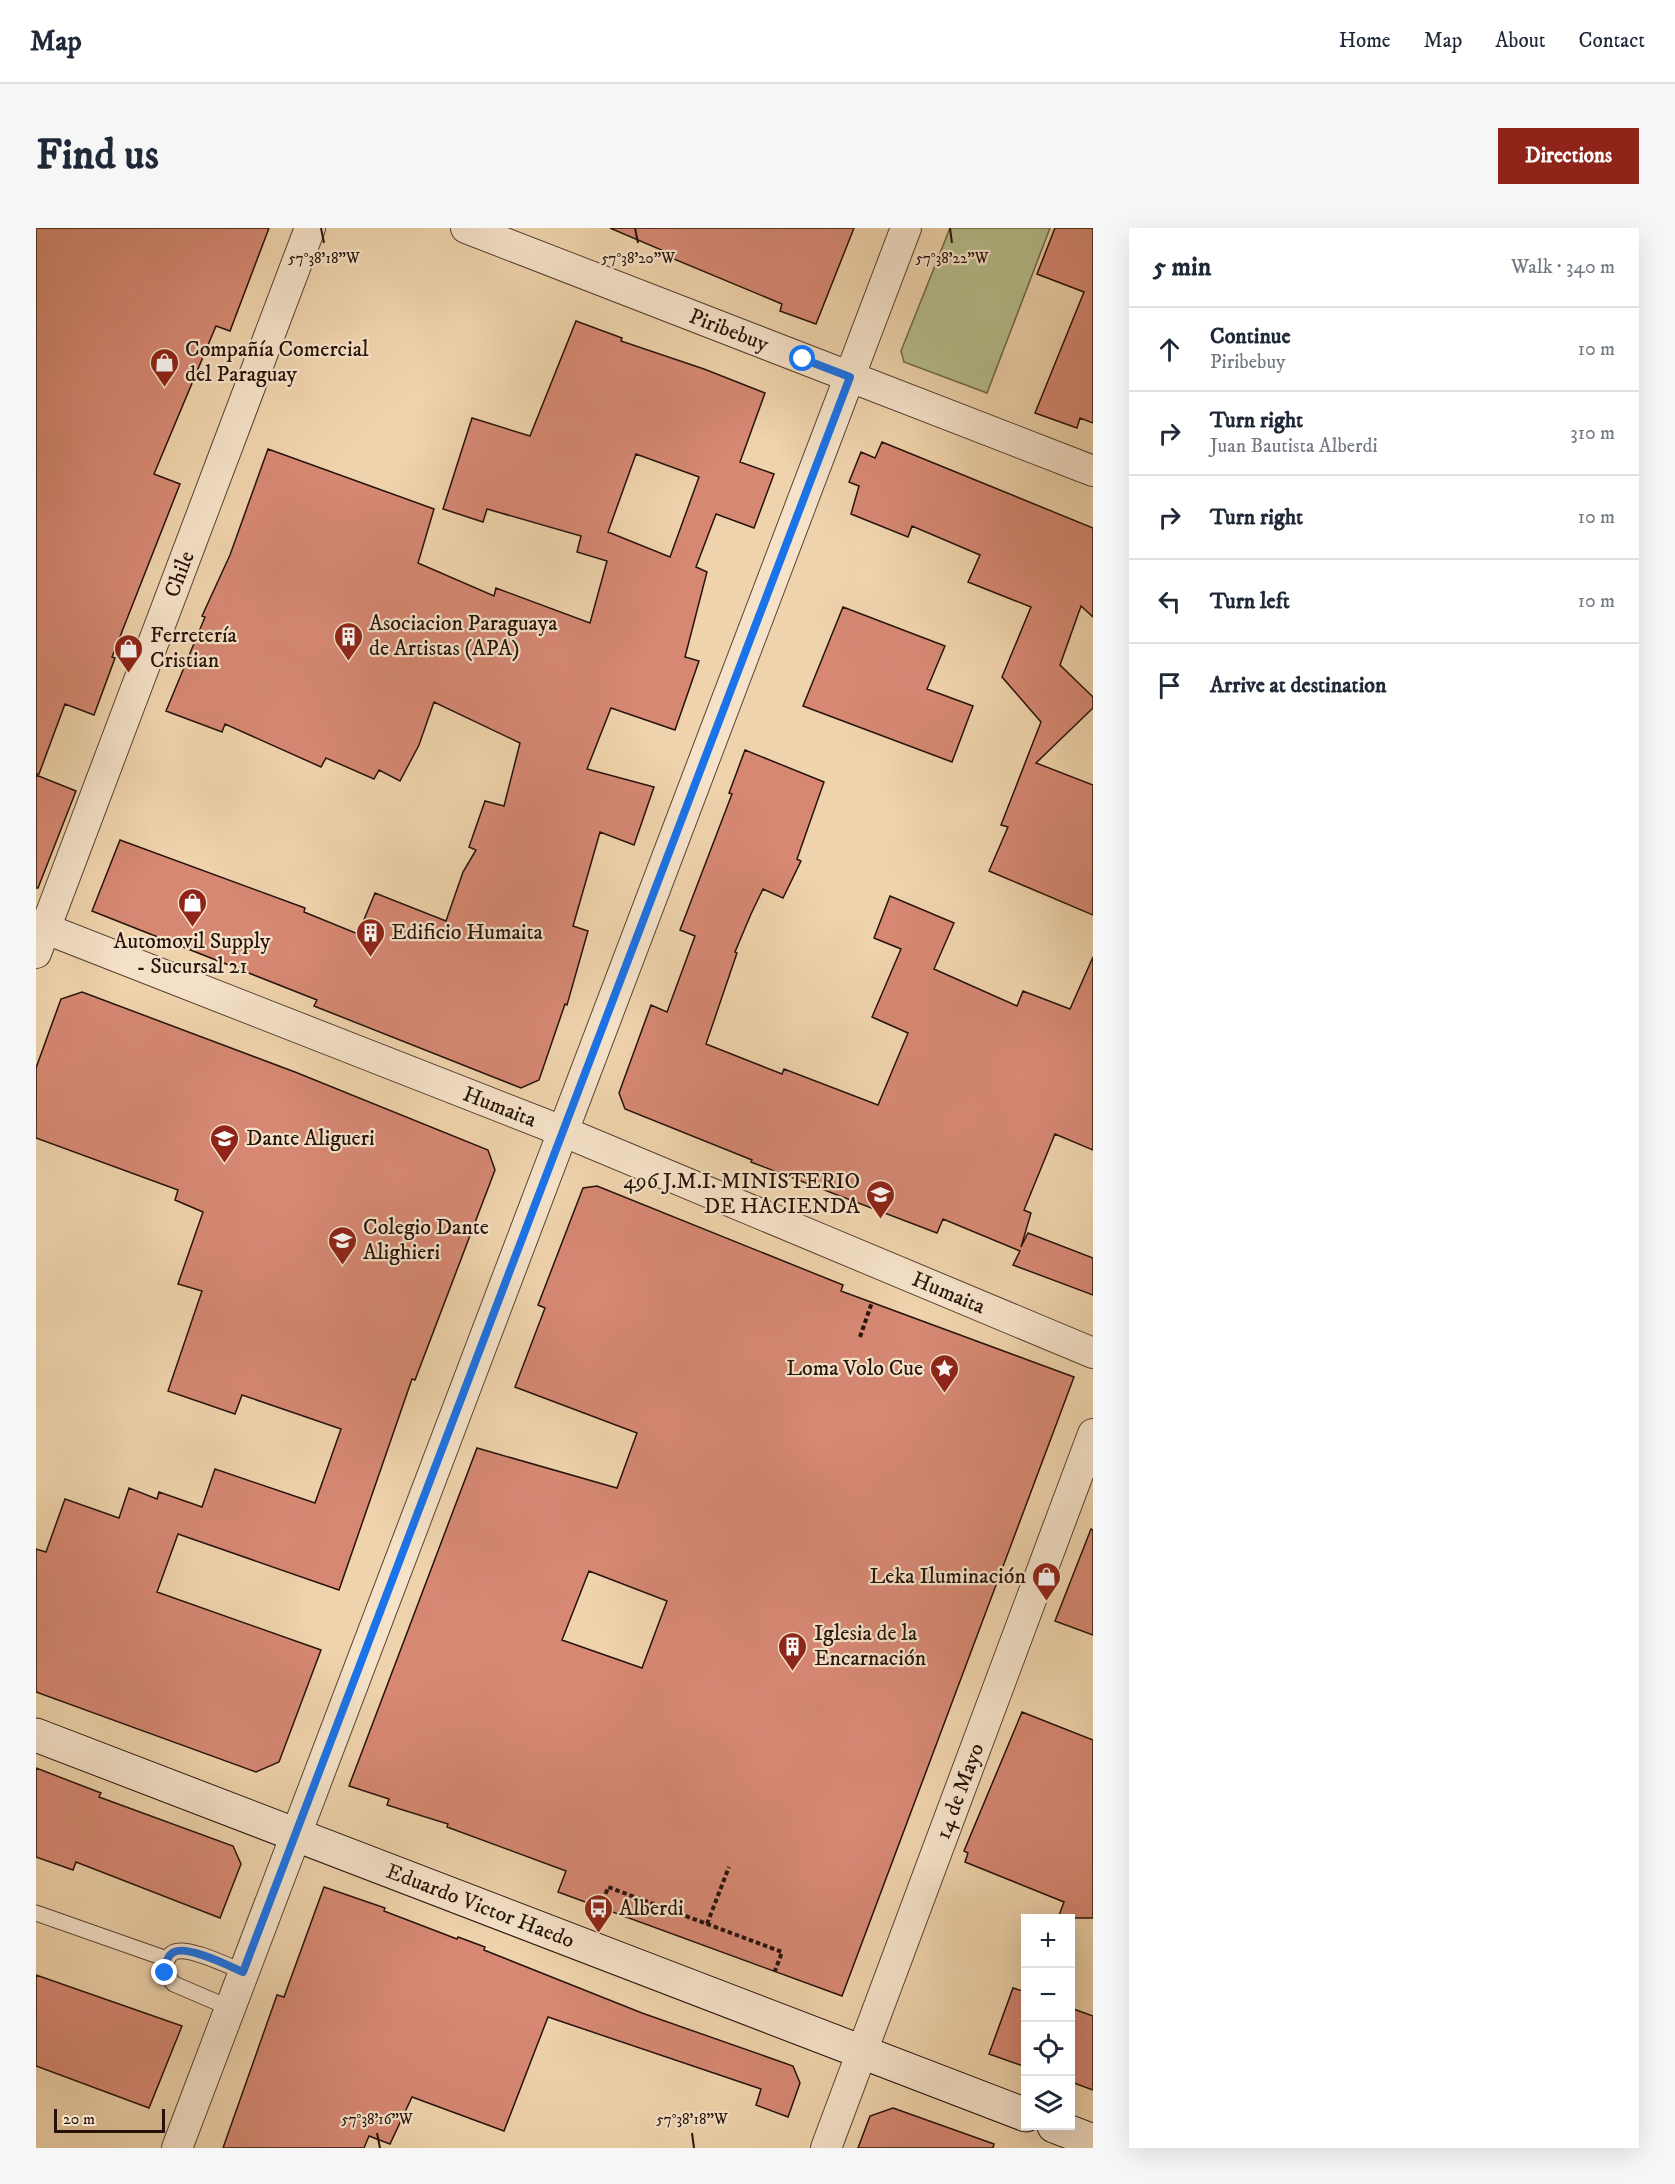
<!DOCTYPE html>
<meta charset="utf-8">
<style>
:root{--surface:#fff;--page:#f6f6f7;--text:#1f2937;--muted:#747a83;--line:#e0e1e3;--accent:#8f2418}
body{margin:0;font-family:"IM FELL DW Pica",serif;background:var(--page);color:var(--text)}
.controls{position:absolute;right:18px;bottom:18px;display:grid;overflow:hidden;border-radius:0px;box-shadow:0 6px 24px #0002}
.controls button{width:54px;height:54px;display:grid;place-items:center;padding:0;border:0;border-bottom:2px solid var(--line);background:var(--surface);color:var(--text);font:30px sans-serif}
.scale{position:absolute;left:18px;bottom:15px;width:111px;box-sizing:border-box;padding-left:6px;border:3px solid #27130a;border-top:0;font-size:16px;line-height:21px;white-space:nowrap;color:#27130a;-webkit-text-stroke:4px #f5e2c9;paint-order:stroke}
.stop{position:absolute;width:18px;height:18px;margin:-14px;border:4px solid #1a73e8;border-radius:50%;background:#fff}
.stop.end{background:#1a73e8;border-color:#fff;box-shadow:0 2px 6px #0008}
.list{margin:0;padding:0;list-style:none}
h2{display:flex;justify-content:space-between;align-items:center;height:78px;margin:0;padding:0 24px;font-size:26px}
h2 small{font-size:20px;font-weight:400;color:var(--muted)}
.list li{display:grid;grid-template-columns:39px 1fr auto;gap:18px;align-items:center;box-sizing:border-box;height:84px;padding:0 24px;border-top:2px solid var(--line)}
.list b{display:block;font-size:22px;white-space:nowrap}
.list p{margin:0;font-size:20px;white-space:nowrap;color:var(--muted)}
.list em{font-size:20px;font-style:normal;color:var(--muted)}
.icon{flex:none;width:33px;height:33px;fill:none;stroke:currentColor;stroke-width:2;stroke-linecap:round;stroke-linejoin:round}
.map{position:relative;flex:none;width:1057px;height:1920px;overflow:hidden;border-radius:0px}
header{display:flex;align-items:center;gap:36px;box-sizing:border-box;height:84px;padding:0 30px;background:var(--surface);border-bottom:2px solid var(--line)}
header strong{font-size:28px}
nav{display:flex;gap:33px;margin-inline-start:auto;font-size:21px}
.intro{display:flex;align-items:center;justify-content:space-between;box-sizing:border-box;height:144px;padding:0 36px}
h1{margin:0;font-size:42px}
.button{padding:15px 27px;border-radius:0px;background:var(--accent);color:#fff;font-size:21px;font-weight:700}
main{display:flex;gap:36px;padding:0 36px}
aside{flex:1;background:var(--surface);border-radius:0px;box-shadow:0 6px 24px #0002}
.map>svg:first-child{display:block}
</style>
<header>
<strong>Map</strong>
<nav><a>Home</a><a>Map</a><a>About</a><a>Contact</a></nav>
</header>
<div class="intro"><h1>Find us</h1><a class="button">Directions</a></div>
<main>
<div class="map">
<svg width="1057" height="1920" viewBox="0 0 1057 1920">
<rect width="100%" height="100%" fill="#efd3ac"/>
<filter id="stains"><feTurbulence type="fractalNoise" baseFrequency=".00333" numOctaves="4"/><feColorMatrix values="0 0 0 0 .2 0 0 0 0 .09 0 0 0 0 .02 0 0 0 .5 -.17"/></filter>
<radialGradient id="worn" r=".72"><stop offset=".6" stop-color="#630" stop-opacity="0"/><stop offset="1" stop-color="#630" stop-opacity=".3"/></radialGradient>
<path fill="#b6bd8c" stroke="#6e684b" stroke-width="1.5" d="M914,0h100l-63,165 -83,-31 -3,-11z"/>
<path fill="#d68873" stroke="#27130a" stroke-width="1.5" fill-rule="evenodd" d="M0,0h233l-39,103 -14,-5 -62,148 26,10 -68,173 3,1 -21,57 -29,-11 -26,70h-3z
M574,0h244l-38,96 -36,-13 2,-7 -113,-47 2,-3z
M1019,0h38v195l-13,-5 -3,10 -42,-15 49,-121 -47,-18z
M540,93l46,17 -1,3 83,28 61,24 -25,69 34,12 -20,54 -38,-14 -20,53 11,5 -22,85 14,4 -24,69 -64,-22 -24,61 67,18 -20,58 -34,-13 -27,94 15,5 -21,74 -2,-1 -26,76 -18,8 -207,-82 3,-6 -225,-89 28,-71 185,68 -1,4 54,22 17,-41 71,28 17,-49 13,-22 -7,-3 16,-46 19,5 16,-63 -86,-41 -15,43 -19,36 -21,-11 -5,9 -48,-21 -5,9 -96,-43 -3,8 -56,-21 39,-94 -3,-1 28,-61 38,-106 166,60 -16,54 76,33 2,-8 94,35 17,-62 -30,-9 4,-16 -94,-27 -4,13 -40,-13 29,-91 58,18zM600,226l63,23 -29,80 -62,-25z
M846,214l211,86v89l-12,-11 -21,59 33,32v11l-57,55 57,22v130l-104,-44 19,-44 -7,-2 40,-103 -39,-45 29,-70 -63,-25 12,-27 -68,-29 -4,11 -57,-23 8,-28 -10,-4 12,-30 14,6z
M807,379l102,39 -18,43 46,17 -21,56 -149,-56z
M709,522l79,32 -27,77 4,2 -18,37 -20,-9 -12,25 -16,38 2,1 -31,91 76,30 2,-5 94,36 30,-72 -36,-16 29,-68 -27,-11 16,-42 64,27 -20,46 83,37 6,-15 47,18 23,-52v193l-38,-16 -31,76 7,3 -10,34 7,-14 65,25v37l-80,-30 7,-14 -77,-32 -6,14 -186,-71 1,-2 -127,-51 -6,-16 32,-88 16,7 28,-76 -15,-6 52,-136 -3,-1z
M0,547l40,16 -38,97h-2z
M46,764l213,80 193,78 7,20 -80,210 -3,-1 -73,211 -161,-56 -21,58 164,58 -42,112 -23,10 -220,-80v-143l10,3 19,-53 54,19 10,-30 28,11 2,-7 43,15 13,-38 100,34 26,-74 -99,-34 -7,19 -67,-23 34,-100 -24,-7 25,-72 -28,-12 3,-10 -142,-52v-70l25,-69z
M561,958l246,99 -2,6 233,86 -232,619 -284,-104 8,-21 -119,-44 1,-3 -61,-19 2,-6 -40,-13 128,-338 140,40 20,-55 -122,-46 30,-79 -7,-3 45,-117zM553,1343l78,30 -25,67 -80,-28z
M1055,1301l2,1v105l-38,-14z
M986,1484l71,28v178h-35l6,-16 -99,-40 3,-9 -4,-2z
M0,1540l65,25 -2,4 134,49 8,18 -21,54 -144,-56 -3,8 -37,-13z
M288,1659l61,21 -1,3 73,28 1,-2 27,10 -1,3 158,63 151,53 7,17 -12,34 -32,-12 5,-16 -213,-72 -44,114 -92,-34 -22,47 -21,-8 -5,12h-141l54,-153 7,2z
M0,1747l146,51 -33,82 -113,-42z
M977,1760l13,4v75l-37,-13z
M1035,1780l22,8v74l-22,-8z
M857,1880l101,36 -1,4h-135l12,-32z"/>
<g fill="none" stroke-linecap="round" stroke-linejoin="round">
<defs>
<path id="lane" d="M0,1685l131,46
M194,1780l-56,-24 -9,-11c1,-8 1,-17 9,-21 14,-6 55,14 69,20"/>
<g id="street">
<path id="s1" d="M430,0l627,243"/>
<path id="s2" d="M0,697l526,206 531,222"/>
<path id="s3" d="M0,725l274,-725"/>
<path d="M141,1920l729,-1920"/>
<path id="s4" d="M790,1920l267,-714"/>
</g>
<g id="secondary">
<path id="s5" d="M0,1507l990,380"/>
<path d="M1018,1898l39,15"/>
</g>
</defs>
<use href="#lane" stroke="#594332" stroke-width="17"/>
<use href="#street" stroke="#594332" stroke-width="32"/>
<use href="#secondary" stroke="#27130a" stroke-width="35"/>
<path stroke="#27130a" stroke-width="4" stroke-dasharray="4.5 3" stroke-linecap="butt" d="M824,1109l12,-35
M565,1680l7,-21 174,65 -7,19
M671,1696l22,-57"/>
<use href="#lane" stroke="#f5e2c9" stroke-width="15"/>
<use href="#street" stroke="#f5e2c9" stroke-width="30"/>
<use href="#secondary" stroke="#f5e2c9" stroke-width="33"/>
</g>
<g fill="none" stroke-linecap="round" stroke-linejoin="round">
<path stroke="#1a73e8" stroke-width="8" d="M129,1745c1,-8 1,-17 9,-21 14,-7 55,14 69,20l607,-1595 -47,-18"/>
</g>
<path fill="none" stroke="#27130a" stroke-width="2" d="M285,0l3,15M599,0l3,15M914,0l2,15M341,1905l3,15M656,1905l2,15"/>
<defs>
<symbol id="shop-pin" viewBox="-11 -11 22 30"><path d="M0 17L-7.5 6A9.5 9.5 0 1 1 7.5 6Z" fill="#8f2418" stroke="#f5e2c9"/><path d="M-5-2.5h2.3a2.7 3.5 0 0 1 5.4 0H5L5.5 6h-11ZM-1.5-2.5h3a1.5 2.3 0 0 0-3 0Z" fill="#fff"/></symbol>
<symbol id="building-pin" viewBox="-11 -11 22 30"><path d="M0 17L-7.5 6A9.5 9.5 0 1 1 7.5 6Z" fill="#8f2418" stroke="#f5e2c9"/><path d="M-4-6H4V6H1V3H-1V6H-4ZM-2.5-4.3h1.7v1.8h-1.7ZM.8-4.3h1.7v1.8H.8ZM-2.5-1h1.7V.8h-1.7ZM.8-1h1.7V.8H.8Z" fill="#fff"/></symbol>
<symbol id="school-pin" viewBox="-11 -11 22 30"><path d="M0 17L-7.5 6A9.5 9.5 0 1 1 7.5 6Z" fill="#8f2418" stroke="#f5e2c9"/><path d="M0-5L7-2L0 1L-7-2ZM-4 1L0 2.5L4 1V4Q0 6-4 4Z" fill="#fff"/></symbol>
<symbol id="sight-pin" viewBox="-11 -11 22 30"><path d="M0 17L-7.5 6A9.5 9.5 0 1 1 7.5 6Z" fill="#8f2418" stroke="#f5e2c9"/><path d="M0-6L1.8-2.2L6-1.7L2.9 1.2L3.7 5.4L0 3.3L-3.7 5.4L-2.9 1.2L-6-1.7L-1.8-2.2Z" fill="#fff"/></symbol>
<symbol id="bus-pin" viewBox="-11 -11 22 30"><path d="M0 17L-7.5 6A9.5 9.5 0 1 1 7.5 6Z" fill="#8f2418" stroke="#f5e2c9"/><path d="M-5-6H5V4H4V6H2V4H-2V6H-4V4H-5ZM-3.5-4V0h7V-4ZM-3.5 1.2v1.5H-2V1.2ZM2 1.2v1.5H3.5V1.2Z" fill="#fff"/></symbol>
</defs>
<g fill-rule="evenodd">
<use href="#shop-pin" x="112" y="118" width="33" height="45"/>
<use href="#building-pin" x="296" y="392" width="33" height="45"/>
<use href="#shop-pin" x="76" y="404" width="33" height="45"/>
<use href="#shop-pin" x="140" y="658" width="33" height="45"/>
<use href="#building-pin" x="318" y="688" width="33" height="45"/>
<use href="#school-pin" x="172" y="894" width="33" height="45"/>
<use href="#school-pin" x="828" y="950" width="33" height="45"/>
<use href="#school-pin" x="290" y="996" width="33" height="45"/>
<use href="#sight-pin" x="892" y="1124" width="33" height="45"/>
<use href="#shop-pin" x="994" y="1332" width="33" height="45"/>
<use href="#building-pin" x="740" y="1402" width="33" height="45"/>
<use href="#bus-pin" x="546" y="1664" width="33" height="45"/>
</g>
<g text-anchor="middle" dominant-baseline="central" stroke-width="4.5" stroke-linejoin="round" paint-order="stroke">
<g font-size="22" fill="#27130a" stroke="#f5e2c9">
<text stroke="none"><textPath href="#s1" startOffset="282">Piribebuy</textPath></text>
<text stroke="none"><textPath href="#s3" startOffset="405">Chile</textPath></text>
<text stroke="none"><textPath href="#s2" startOffset="498">Humaita</textPath></text>
<text stroke="none"><textPath href="#s2" startOffset="984">Humaita</textPath></text>
<text stroke="none"><textPath href="#s4" startOffset="381">14 de Mayo</textPath></text>
<text stroke="none"><textPath href="#s5" startOffset="476">Eduardo Victor Haedo</textPath></text>
</g>
<g font-size="22" fill="#27130a" stroke="#f5e2c9" text-anchor="start">
<text x="149" y="121">Compañía Comercial<tspan x="149" dy="25">del Paraguay</tspan></text>
<text x="333" y="395">Asociacion Paraguaya<tspan x="333" dy="25">de Artistas (APA)</tspan></text>
<text x="114" y="407">Ferretería<tspan x="114" dy="25">Cristian</tspan></text>
<text x="355" y="704">Edificio Humaita</text>
<text x="156" y="713" text-anchor="middle">Automovil Supply<tspan x="156" dy="25">- Sucursal 21</tspan></text>
<text x="210" y="910">Dante Aligueri</text>
<text x="824" y="953" text-anchor="end">496 J.M.I. MINISTERIO<tspan x="824" dy="25">DE HACIENDA</tspan></text>
<text x="327" y="999">Colegio Dante<tspan x="327" dy="25">Alighieri</tspan></text>
<text x="887" y="1140" text-anchor="end">Loma Volo Cue</text>
<text x="990" y="1348" text-anchor="end">Leka Iluminación</text>
<text x="778" y="1405">Iglesia de la<tspan x="778" dy="25">Encarnación</tspan></text>
<text x="583" y="1680">Alberdi</text>
</g>
</g>
<g font-size="15" text-anchor="middle" fill="#27130a" stroke="#f5e2c9" stroke-width="4.5" stroke-linejoin="round" paint-order="stroke">
<text x="288" y="35">57°38'18"W</text>
<text x="602" y="35">57°38'20"W</text>
<text x="916" y="35">57°38'22"W</text>
<text x="341" y="1896">57°38'16"W</text>
<text x="656" y="1896">57°38'18"W</text>
</g>
<rect width="100%" height="100%" filter="url(#stains)"/>
<rect width="100%" height="100%" fill="url(#worn)"/>
</svg>
<div class="controls">
<button>+</button>
<button>−</button>
<button><svg class="icon" aria-label="locate" viewBox="0 0 24 24"><circle cx="12" cy="12" r="6"/><path d="M12 2v4M12 18v4M2 12h4M18 12h4"/></svg></button>
<button><svg class="icon" aria-label="layers" viewBox="0 0 24 24"><path d="M12 4l9 5-9 5-9-5zM3 14l9 5 9-5"/></svg></button>
</div>
<div class="scale">20 m</div>
<div class="stop" style="left:767px;top:131px"></div>
<div class="stop end" style="left:129px;top:1745px"></div>
</div>
<aside>
<h2>5 min<small>Walk · 340 m</small></h2>
<ul class="list">
<li><svg class="icon" aria-label="ahead" viewBox="0 0 24 24"><path d="M12 20V5M6 11l6-6 6 6"/></svg><div><b>Continue</b><p>Piribebuy</p></div><em>10 m</em></li>
<li><svg class="icon" aria-label="right" viewBox="0 0 24 24"><path d="M7 20v-9h11M14 6l5 5-5 5"/></svg><div><b>Turn right</b><p>Juan Bautista Alberdi</p></div><em>310 m</em></li>
<li><svg class="icon" aria-label="right" viewBox="0 0 24 24"><path d="M7 20v-9h11M14 6l5 5-5 5"/></svg><div><b>Turn right</b></div><em>10 m</em></li>
<li><svg class="icon" aria-label="left" viewBox="0 0 24 24"><path d="M17 20v-9H6M10 6l-5 5 5 5"/></svg><div><b>Turn left</b></div><em>10 m</em></li>
<li><svg class="icon" aria-label="arrive" viewBox="0 0 24 24"><path d="M6 21V4h12l-3 4 3 4H6"/></svg><div><b>Arrive at destination</b></div></li>
</ul>
</aside>
</main>
